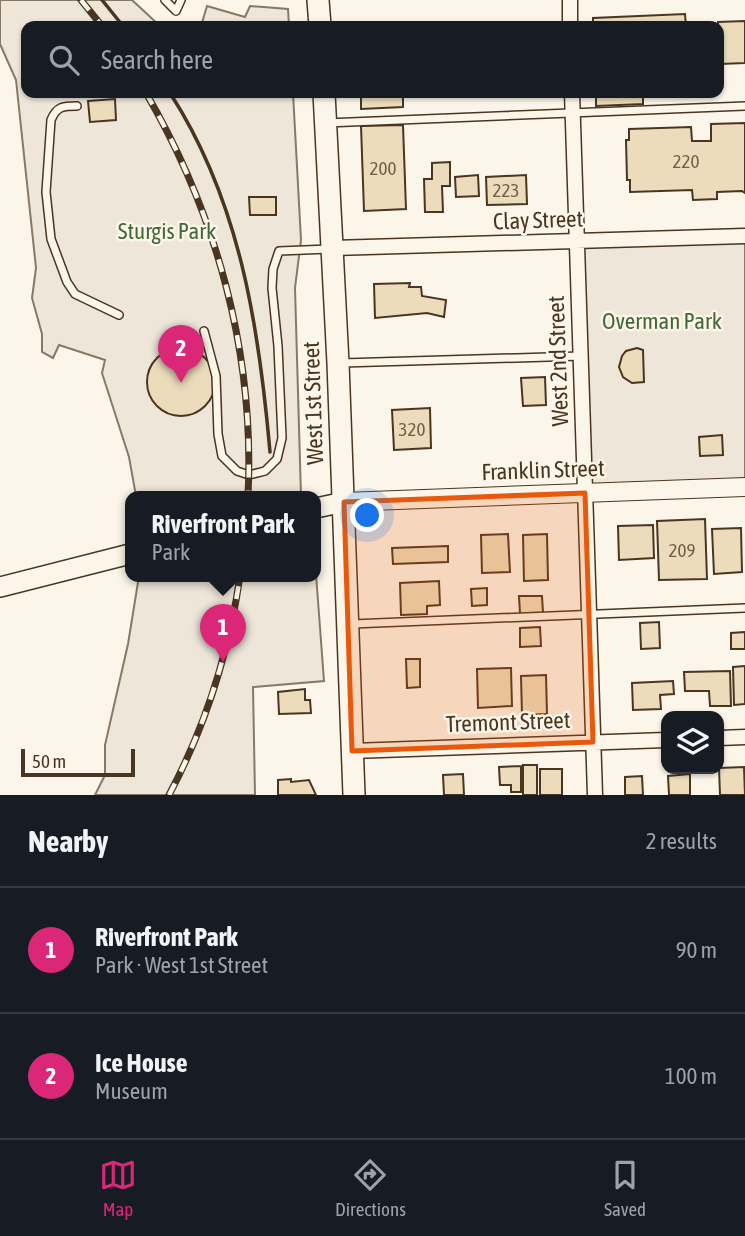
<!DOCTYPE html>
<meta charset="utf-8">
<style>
:root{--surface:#171b24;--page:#20242c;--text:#f1f3f6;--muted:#9ea1a6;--line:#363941;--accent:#db2777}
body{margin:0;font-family:"Asap Condensed",sans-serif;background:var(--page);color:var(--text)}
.controls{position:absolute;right:21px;bottom:21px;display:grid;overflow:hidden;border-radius:14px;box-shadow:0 2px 5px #0004}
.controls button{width:63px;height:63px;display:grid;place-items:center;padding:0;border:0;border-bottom:2px solid var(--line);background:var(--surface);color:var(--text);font:35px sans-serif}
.scale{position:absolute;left:21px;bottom:18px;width:114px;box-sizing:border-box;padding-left:7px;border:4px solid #4a3520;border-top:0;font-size:19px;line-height:24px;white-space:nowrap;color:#4a3520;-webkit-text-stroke:5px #fbf6e9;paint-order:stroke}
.you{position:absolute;left:368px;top:516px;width:24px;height:24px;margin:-18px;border:5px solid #fff;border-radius:50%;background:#1a73e8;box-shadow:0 0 0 10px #1a73e833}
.badge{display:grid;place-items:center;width:46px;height:46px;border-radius:50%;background:var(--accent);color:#fff;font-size:23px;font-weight:700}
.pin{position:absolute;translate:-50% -58px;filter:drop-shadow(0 2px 4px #0008)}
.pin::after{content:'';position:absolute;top:37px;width:24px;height:21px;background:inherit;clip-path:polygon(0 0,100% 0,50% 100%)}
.popup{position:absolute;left:125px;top:491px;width:196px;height:91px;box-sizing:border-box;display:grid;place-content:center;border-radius:14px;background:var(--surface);filter:drop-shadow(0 2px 5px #0005);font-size:23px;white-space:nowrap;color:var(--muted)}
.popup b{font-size:26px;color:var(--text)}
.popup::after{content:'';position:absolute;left:50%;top:100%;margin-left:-14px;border:14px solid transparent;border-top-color:var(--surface)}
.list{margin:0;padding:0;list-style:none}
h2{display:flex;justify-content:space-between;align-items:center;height:91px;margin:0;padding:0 28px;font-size:30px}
h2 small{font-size:23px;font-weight:400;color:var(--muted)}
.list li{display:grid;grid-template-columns:46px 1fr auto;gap:21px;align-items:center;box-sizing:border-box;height:126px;padding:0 28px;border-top:2px solid var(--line)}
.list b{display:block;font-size:26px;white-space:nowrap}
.list p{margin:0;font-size:23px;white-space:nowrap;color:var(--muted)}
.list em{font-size:23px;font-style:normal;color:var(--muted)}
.icon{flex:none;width:38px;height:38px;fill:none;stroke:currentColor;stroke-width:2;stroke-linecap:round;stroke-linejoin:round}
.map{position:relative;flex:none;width:745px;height:795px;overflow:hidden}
.search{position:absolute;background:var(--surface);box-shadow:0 2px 5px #0004;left:21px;right:21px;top:21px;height:77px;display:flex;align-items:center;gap:18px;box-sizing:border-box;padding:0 24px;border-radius:14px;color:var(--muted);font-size:26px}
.sheet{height:343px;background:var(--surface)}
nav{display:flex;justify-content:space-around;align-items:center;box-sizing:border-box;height:98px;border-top:2px solid var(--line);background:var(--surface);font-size:19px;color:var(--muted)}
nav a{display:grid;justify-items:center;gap:4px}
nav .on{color:var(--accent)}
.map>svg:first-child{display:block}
</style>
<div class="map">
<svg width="745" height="795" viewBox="0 0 745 795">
<rect width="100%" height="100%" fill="#fbf6e9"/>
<path fill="#ede6d9" stroke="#887966" stroke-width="2" d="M0,0h132l28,26h-134v67h267l8,147 -6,48 6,208h-165l-7,-39 -27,-84 3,-13 -46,-15 -6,13 -11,-6v-18l-10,-36 4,-30 -20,-188 -16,-36z
M207,6l38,11 5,-11 38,3 1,17h-88z
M745,236v251l-160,6 -8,-252z
M316,574l8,107 -71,6 2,108h-160l10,-20v-30l23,-101 11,-68h177z"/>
<path fill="#ecdcbc" stroke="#4a3520" stroke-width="2" d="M685,14l1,12h-93v-8z
M745,21v42l-25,1 -2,-42z
M361,93h42v14l-42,2z
M596,93h47v11l-47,2z
M115,99l1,21 -26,2 -2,-21z
M745,123v70l-3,-2 -25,1v7l-24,1 -1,-10 -62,2v-12h-3l-1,-40h3v-11l62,-2 1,14h19v-17z
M403,125l3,84 -42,2 -3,-85z
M450,162v24h-8l1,26h-18l-1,-33h8v-16z
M478,175l1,21 -23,1 -1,-20z
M526,175l1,29 -40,1 -1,-28z
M249,197h27v18h-26z
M410,283l-1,4h12l1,9 24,4 -2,17 -17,-4 -52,5 -1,-34z
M147 382a34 34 0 1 1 68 0a34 34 0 1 1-68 0Z
M637,348l6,2 1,32 -12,1 -9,-6 -4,-10 3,-11 4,-5z
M545,377l1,28 -23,1 -2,-28z
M430,408l1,40 -37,2 -2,-40z
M722,435l1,20 -23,1 -1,-19z
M705,519l2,60 -48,1 -2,-59z
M653,525l1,33 -35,2 -1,-34z
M741,528l1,44 -28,2 -2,-45z
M508,534l2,38 -28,1 -1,-38z
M547,534l1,46 -24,1 -1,-46z
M448,546v16l-55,2 -1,-16z
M439,581l1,24 -13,1v8l-26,1 -1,-32z
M487,588v17l-15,1 -1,-17z
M519,596h23l1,17 -23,1z
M659,622l1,26 -19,1 -1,-26z
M540,627l1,19 -21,1v-19z
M745,632v17h-14v-16z
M406,659h14v28l-13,1z
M745,666v38l-11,1 -1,-38z
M511,668l1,38 -34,2 -1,-39z
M730,671l1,35h-21l-1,-15h-24l-1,-19z
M546,675l1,39 -25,1 -1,-39z
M673,681l1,13 -14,1 1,14 -28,1 -1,-27z
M305,689v11h5l1,13 -32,1 -1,-22z
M523,765h14v30h-14z
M521,766v26h-10v-7h-11l-1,-18z
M744,767l1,28h-25l-1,-27z
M540,769h22v26h-22z
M463,774l1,21h-20l-1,-20z
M690,774v21h-21l-1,-19z
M642,776l1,19h-18v-18z
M291,779v3l18,-2 7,15h-38v-15z"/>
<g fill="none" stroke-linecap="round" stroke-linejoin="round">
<defs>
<path id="service" d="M165,0l11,11 5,-11
M77,106c-14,0 -20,0 -26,14l-5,72 5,47 16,43 8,12 44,21
M326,123l419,-17
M204,331l12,45 2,58 4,22 15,15 12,4 16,-4 12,-12 5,-21 -4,-92 -6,-58 1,-19 6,-18 50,-2
M342,363l239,-7
M352,624l393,-16"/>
<path id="minor" d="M570,0v26
M572,93l23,702
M333,248l412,-12
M719,738l26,-1
M352,751l314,-11"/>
<path id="tertiary" d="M344,502l401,-15"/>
<path id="secondary" d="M316,508l28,-6
M0,587l130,-33"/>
<path id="primary" d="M318,0l2,26
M324,93l14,270 16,432"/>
</defs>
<use href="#service" stroke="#4a3520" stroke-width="10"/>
<use href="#minor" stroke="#4a3520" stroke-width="17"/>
<use href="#tertiary" stroke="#4a3520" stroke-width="20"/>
<use href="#secondary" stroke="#4a3520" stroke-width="22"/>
<use href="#primary" stroke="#4a3520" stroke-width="24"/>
<use href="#service" stroke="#fbf6e9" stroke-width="7"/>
<use href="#minor" stroke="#fbf6e9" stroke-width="14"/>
<use href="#tertiary" stroke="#fbf6e9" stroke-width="18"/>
<use href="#secondary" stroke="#fbf6e9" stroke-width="19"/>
<use href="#primary" stroke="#fbf6e9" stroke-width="21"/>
<defs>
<path id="rail" d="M81,0l21,26
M146,93c71,122 109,261 102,403
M169,795c36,-68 60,-143 71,-219"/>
</defs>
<use href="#rail" stroke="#4a3520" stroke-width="7"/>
<use href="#rail" stroke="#fbf6e9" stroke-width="4.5" stroke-dasharray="13" stroke-linecap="butt"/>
<path stroke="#4a3520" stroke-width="3.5" d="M102,0l21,26
M170,93c70,108 89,234 100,359"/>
</g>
<path fill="#e8590c" fill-opacity="0.2" stroke="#e8590c" stroke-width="5" stroke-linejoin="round" d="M585,493l8,249 -241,9 -8,-249z"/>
<g text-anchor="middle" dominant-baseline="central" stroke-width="5" stroke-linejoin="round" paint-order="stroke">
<g font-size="19" fill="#725f47">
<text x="686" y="161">220</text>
<text x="383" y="168">200</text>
<text x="506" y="190">223</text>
<text x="412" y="429">320</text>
<text x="682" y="550">209</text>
</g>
<g font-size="23" fill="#4a3520" stroke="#fbf6e9">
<text transform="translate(538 220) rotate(-2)">Clay Street</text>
<text transform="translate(558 361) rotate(-92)">West 2nd Street</text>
<text transform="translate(313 403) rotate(-92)">West 1st Street</text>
<text transform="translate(543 470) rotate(-2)">Franklin Street</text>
<text transform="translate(508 722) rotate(-2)">Tremont Street</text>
</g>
<g font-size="23" fill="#436837" stroke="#fbf6e9">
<text x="167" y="231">Sturgis Park</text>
<text x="662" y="321">Overman Park</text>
</g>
</g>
</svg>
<div class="controls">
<button><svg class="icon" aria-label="layers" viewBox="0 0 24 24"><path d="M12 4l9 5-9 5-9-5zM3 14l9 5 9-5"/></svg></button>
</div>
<div class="scale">50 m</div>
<div class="you"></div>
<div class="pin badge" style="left:223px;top:662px">1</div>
<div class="popup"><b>Riverfront Park</b>Park</div>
<div class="pin badge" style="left:181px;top:383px">2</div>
<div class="search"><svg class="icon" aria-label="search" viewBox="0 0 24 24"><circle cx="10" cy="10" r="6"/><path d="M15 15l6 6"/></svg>Search here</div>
</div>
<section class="sheet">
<h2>Nearby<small>2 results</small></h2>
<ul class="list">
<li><span class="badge">1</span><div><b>Riverfront Park</b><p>Park · West 1st Street</p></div><em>90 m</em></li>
<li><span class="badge">2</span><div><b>Ice House</b><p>Museum</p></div><em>100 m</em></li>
</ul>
</section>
<nav>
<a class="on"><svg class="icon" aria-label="map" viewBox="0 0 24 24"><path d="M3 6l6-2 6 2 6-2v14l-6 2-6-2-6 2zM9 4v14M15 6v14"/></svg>Map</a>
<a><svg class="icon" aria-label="directions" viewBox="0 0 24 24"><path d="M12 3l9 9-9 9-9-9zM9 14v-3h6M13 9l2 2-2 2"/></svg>Directions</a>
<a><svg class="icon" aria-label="saved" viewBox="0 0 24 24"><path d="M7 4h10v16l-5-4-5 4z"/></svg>Saved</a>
</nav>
